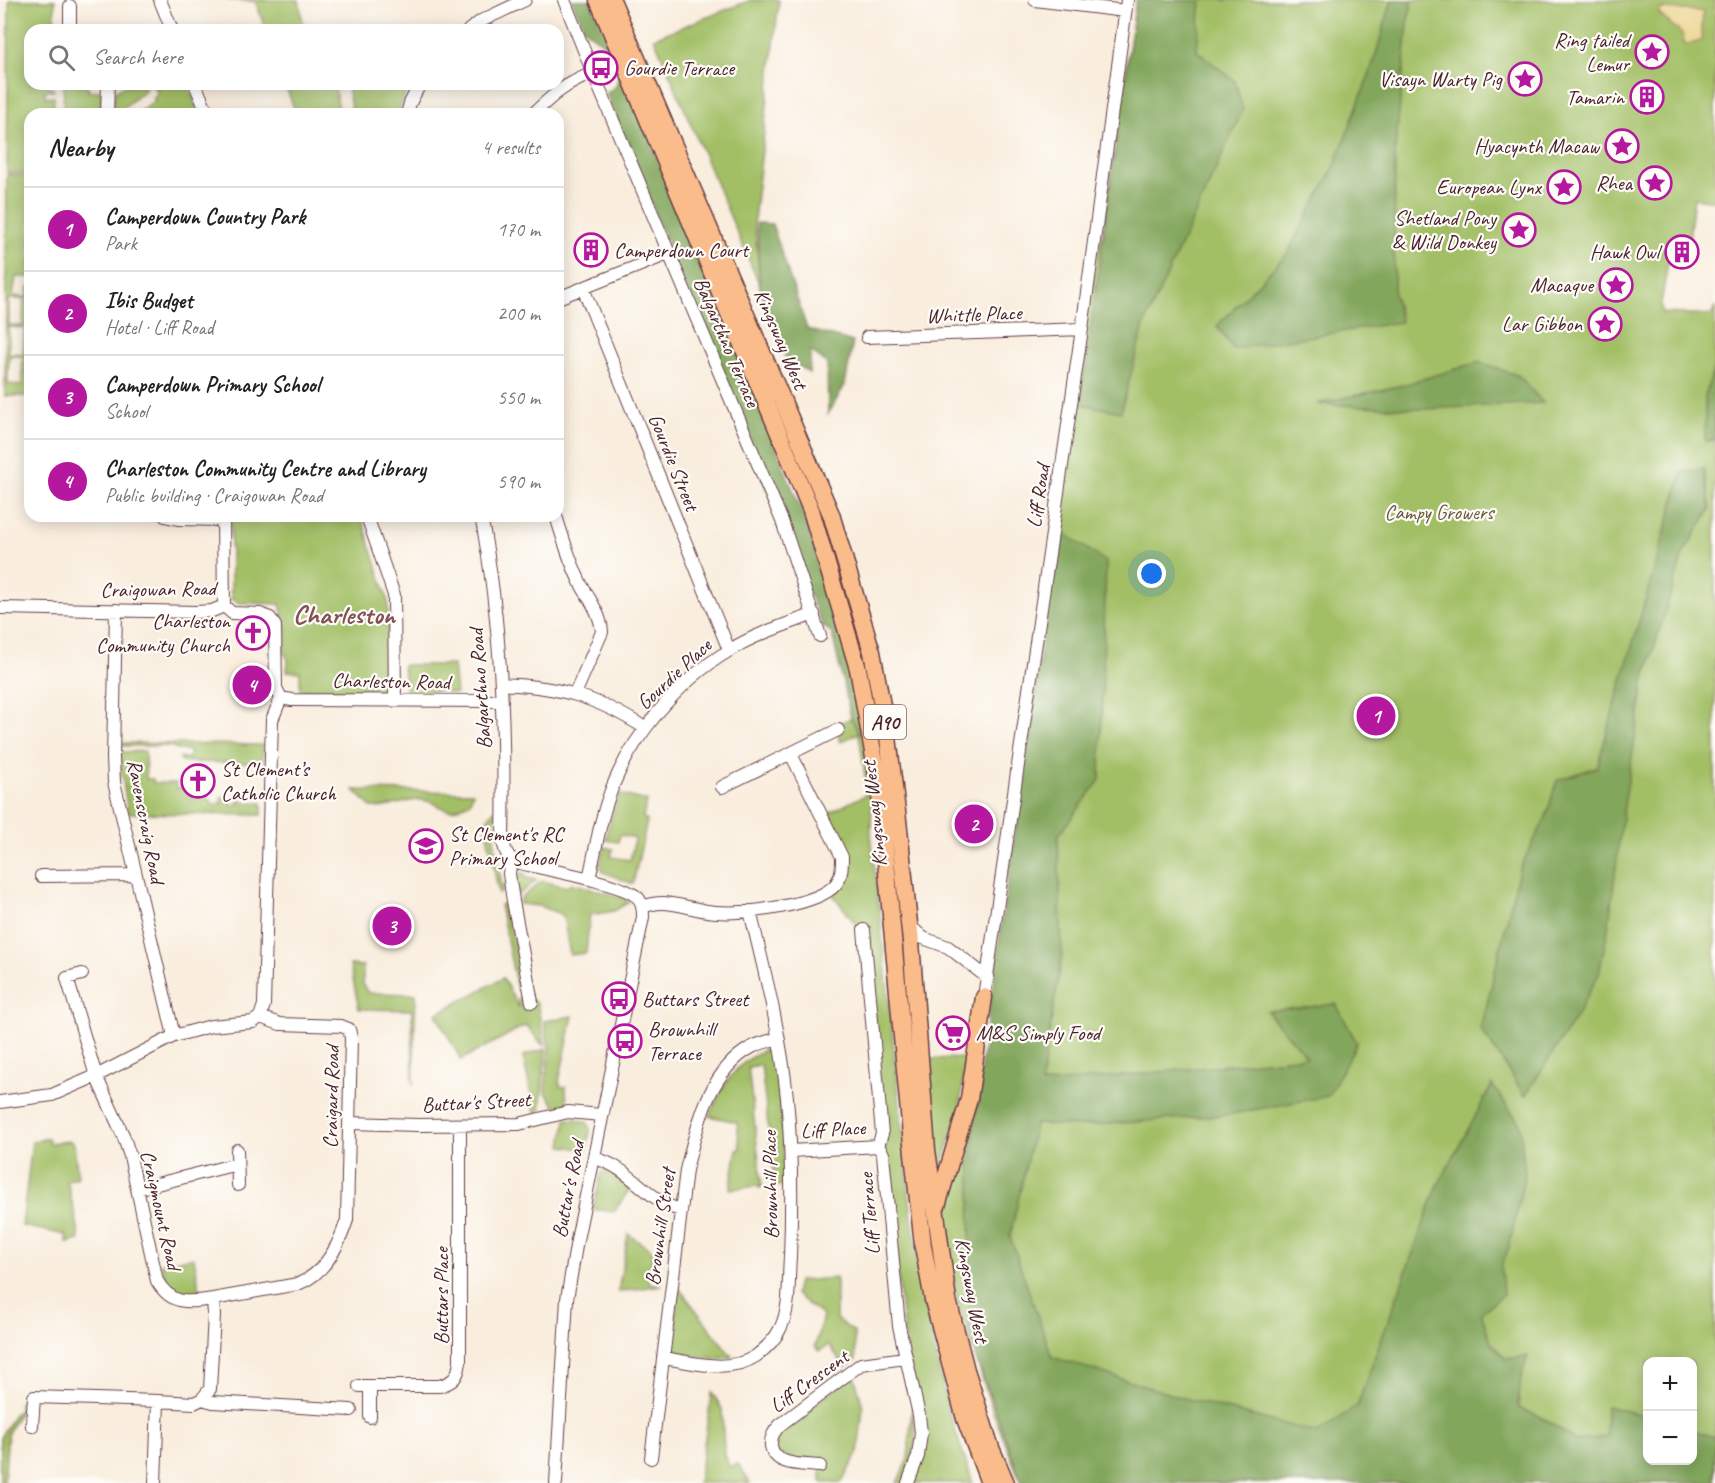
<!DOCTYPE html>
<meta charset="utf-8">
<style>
:root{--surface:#fff;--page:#f2f2f2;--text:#222;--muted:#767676;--line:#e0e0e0;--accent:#b5179e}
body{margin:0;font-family:Caveat,sans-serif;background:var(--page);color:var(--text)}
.controls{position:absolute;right:18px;bottom:18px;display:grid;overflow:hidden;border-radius:12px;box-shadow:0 3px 15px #0003}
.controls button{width:54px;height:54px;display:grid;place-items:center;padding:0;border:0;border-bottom:2px solid var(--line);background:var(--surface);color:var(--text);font:30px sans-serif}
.you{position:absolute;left:1152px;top:574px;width:21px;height:21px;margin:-15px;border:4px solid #fff;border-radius:50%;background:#1a73e8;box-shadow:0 0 0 9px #1a73e833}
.badge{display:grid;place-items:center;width:39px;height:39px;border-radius:50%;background:var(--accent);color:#fff;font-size:20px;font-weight:700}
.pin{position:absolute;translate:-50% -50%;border:3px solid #fff;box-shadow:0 2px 6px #0006}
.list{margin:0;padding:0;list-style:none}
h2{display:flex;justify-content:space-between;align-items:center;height:78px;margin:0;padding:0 24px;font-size:26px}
h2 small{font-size:20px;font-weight:400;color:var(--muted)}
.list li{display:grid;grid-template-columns:39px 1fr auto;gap:18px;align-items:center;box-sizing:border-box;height:84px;padding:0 24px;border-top:2px solid var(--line)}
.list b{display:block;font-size:22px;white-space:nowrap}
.list p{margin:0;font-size:20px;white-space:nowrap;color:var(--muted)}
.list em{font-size:20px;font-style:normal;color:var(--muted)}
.icon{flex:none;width:33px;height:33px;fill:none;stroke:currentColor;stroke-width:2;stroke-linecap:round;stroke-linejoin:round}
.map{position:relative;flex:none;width:1715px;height:1483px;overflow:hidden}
.search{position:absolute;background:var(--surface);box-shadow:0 3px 15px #0003;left:24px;top:24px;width:540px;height:66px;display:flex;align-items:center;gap:15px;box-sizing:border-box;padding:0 21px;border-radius:18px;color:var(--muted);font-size:22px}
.panel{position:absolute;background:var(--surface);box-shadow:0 3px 15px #0003;left:24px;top:108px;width:540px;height:414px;border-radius:18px}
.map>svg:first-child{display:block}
</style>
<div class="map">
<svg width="1715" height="1483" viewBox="0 0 1715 1483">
<rect width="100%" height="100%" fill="#fdfcf7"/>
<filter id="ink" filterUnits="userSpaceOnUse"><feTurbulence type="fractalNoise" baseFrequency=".0167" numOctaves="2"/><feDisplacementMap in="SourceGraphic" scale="12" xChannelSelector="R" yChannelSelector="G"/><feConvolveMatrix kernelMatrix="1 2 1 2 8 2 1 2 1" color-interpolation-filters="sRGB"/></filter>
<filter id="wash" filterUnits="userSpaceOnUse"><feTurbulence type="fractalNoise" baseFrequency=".008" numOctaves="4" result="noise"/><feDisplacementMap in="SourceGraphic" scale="24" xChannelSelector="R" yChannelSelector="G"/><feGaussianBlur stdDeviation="1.35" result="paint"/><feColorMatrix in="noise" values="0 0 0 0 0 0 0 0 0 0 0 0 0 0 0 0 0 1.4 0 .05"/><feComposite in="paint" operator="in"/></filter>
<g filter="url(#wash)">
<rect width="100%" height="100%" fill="#f9eddd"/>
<path fill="#a3bf66" stroke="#766f48" stroke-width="1.5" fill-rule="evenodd" d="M9,0h46l-1,30h-24v54h16l8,6v1h-9v6h9v12h-9v5h-15v59h-23z
M227,0h72l5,30h-38l-11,-29z
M751,0h28l-25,220 6,66 -106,-248z
M1136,0h579v201l-21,-3 -8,65 -18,-1 -7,42 1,9 50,2 3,-9v1177h-694l-28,-71 -37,-116 -10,-84 16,-65 9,-33 5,-10 68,-472 38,-303 21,-100zM1648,1362h44v98h-44z
M66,84l22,1v6h13v23h-38l1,-27z
M285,84h49l6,30h-44z
M346,84h63l-11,30h-43l-1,-4h-2z
M124,86h19l3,3 -29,24 -3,-2c0,-11 -2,-22 10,-25z
M185,86l5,4 9,24h-61l17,-14 -2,-2 5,-5 -5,-6z
M7,175l23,1v101h-14l-3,19 14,1 1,-10h2v109h-25zM9,299h15l-1,27 -14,-1zM9,327l15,1 -1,26 -14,-1zM9,356h14l-1,29 -14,-1z
M231,516h130l27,85 1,82 -7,8 -82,-1v-18l-13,-1 1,-11 -5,-10 1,-27 -4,-19 -41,-1 -8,-4z
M403,665h50l3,29c-6,-1 -10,-2 -15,-3 -12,-1 -23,4 -34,0l-2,-3z
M851,718l8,15 5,-1 8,62 -1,39 41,385 17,107 20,87 24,71h-60l10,-27 -20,-131 -43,-396 -27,-34c30,-30 11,-49 -4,-82l36,-18 2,-5 -8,-57 -19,9 -4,-17z
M121,743l142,2v18l-80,-1 -3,-4h9v-8h-9l-10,-4h-49z
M145,751l1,28h7l1,4h22v5h10l1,7 10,3h13l1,6h10v-6l7,-1v3h4v6l6,-1v-5h4l1,3h19v12l-134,-2 -7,-44v-17z
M354,790l119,2 -3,10c-30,18 -24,1 -48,-2 -14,-1 -24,5 -37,7 -4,1 -10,0 -14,0z
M619,794l28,7 -4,16 4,4 -14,63 -30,-12 -3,-8 4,-17 9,2 -2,8 19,3 5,-22 -15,-3 -2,7 -13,-2 9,-33z
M495,810l-1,29 9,51 -4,4 -13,-65c0,-9 2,-14 9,-19z
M521,873l4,1 2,4 10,2 -19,15 -3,-17z
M542,881l25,6 4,-4 54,15 4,4 -15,9 -24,4 -4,38 -16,2 -7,-40 -24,-9 -19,-2v-5z
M503,904l3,2 18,82 -7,2 -17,-85z
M350,965l13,1v19l5,8 48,1 -3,92 -1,-76 -53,-1z
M503,978l16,30 -1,-10 7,-2 12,7 8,42 -3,-1 -16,-19 -65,35 -25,-46z
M573,1016l-14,65 2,6h5l1,18 -11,2 -11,-15 4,-45 -5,-26z
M546,1049l-6,63 -5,1 -12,-57z
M764,1050l6,1 4,6 7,49 4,79 -10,1 -14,-121 -13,2 14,120 -3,1 -1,-2 -28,3 7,-40h3l-3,-27 -28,-6c15,-32 23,-50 55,-66z
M965,1058l-5,50 -23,74 -10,-123z
M566,1119c29,-1 25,6 21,31l-25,-4z
M48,1138l1,5 21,-2 4,3 4,33 -11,4 11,46 1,13 -12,3 -1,-8 -44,-9 10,-84z
M607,1170l6,1 19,15 -18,26 -21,-3 8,-36z
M628,1234l25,17 -4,32 13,2 -44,7z
M194,1257l6,37c-26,3 -34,-7 -39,-31z
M836,1278v41l18,13 2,28 -11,8 -16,-23 -10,6 -4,-5 8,-30 -28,-22 3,-13z
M679,1288l53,69 -17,2 -36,-6 -5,-3 -2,-6z
M854,1374l9,33 -5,46 -17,30h-18l-2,-2v-19l-33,-3 -11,-7 -1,-14 7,-10z
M712,1392l10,17 2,42 5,16 9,-3 12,19h-52z
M19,1402h5v2l-16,29 -4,50h-4v-45l14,-24 5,-4z
M912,1407c6,33 4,45 -8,76h-7l11,-24z"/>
<path fill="#82a65b" stroke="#666243" stroke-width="1.5" d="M572,0h18l21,49 -26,-19z
M1136,0h65l-4,51 38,30 8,29 -99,215 -23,87 -41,-8z
M1392,0h21l-4,15 -14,136 -1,143 7,28 -168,27 -16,-23 70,-72 47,-87 38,-100z
M620,70l75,178 108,266 26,76 22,80 13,62 -5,1 -8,-15 -19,-85 -10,-8 -216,-532 10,-7z
M757,223l15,1 35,105 46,13 -8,43 -17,29 -1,-50 -16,-13 -2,22 -24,-16 -25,-67z
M1479,362l40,14 24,27 -120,6 -106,-5 86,-19z
M1715,365v75l-10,1v-45z
M1703,468l8,40 -28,46 -38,123 -23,141 -13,105 -10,51 -23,43 -51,79 -44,-67 38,-159 27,-53 11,-37 40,-13 85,-294z
M1058,529l48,33 -6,218 -42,56 4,120 -21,128 266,-27 -40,-46 69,-7 21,39 -29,53 -102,19 -144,11 -47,-2 -25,113 42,120 121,38 144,38 40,-27 80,-219 55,-102 28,39 5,51 -16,73 -8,18 2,29 -22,18 10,29 15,17 22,-3 -7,21 -3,30 28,13 30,21 30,-4v-31l41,10 1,44h44l1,-30 22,7v46h-693l-53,-145 2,-180 7,-70z"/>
<path fill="#eeda9e" stroke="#9c7c64" stroke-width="1.5" d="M1660,9l43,2 -2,30 -16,4 -3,-11 -23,-20z"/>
</g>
<g filter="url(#ink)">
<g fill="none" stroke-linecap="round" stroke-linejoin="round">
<defs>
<path id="minor" d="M160,0l12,30
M564,0l29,73 189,448 38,115
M1035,0l90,11
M70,30v-24
M469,30l12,-9 44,-21
M195,84l13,30
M107,114l1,-30
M407,114l3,-11 10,-19
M533,114c21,-20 32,-30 60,-41
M583,288l146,362
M558,298l110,-44
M867,337l215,-8
M165,516l13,3 44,1
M223,516l1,90
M367,516l27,79 1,105
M481,516c21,107 24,218 22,326 2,7 3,12 8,17 9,6 21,6 31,9 18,4 88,18 97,31 4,5 4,12 4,18l-66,323 -10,59 -11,184
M556,516c7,23 14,46 25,68 8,15 20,30 21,48l-27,62
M224,606l8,7 28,1 10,4 5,8 1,62 5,10 -9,22 -8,285 -4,12
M0,608l196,4 16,-1 12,-5
M116,610l-3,148 1,24 60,254
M502,684c58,3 93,12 143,44
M281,698l11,2 210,1
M722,787l116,-57
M511,858l-2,16 4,27 19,101
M41,876l95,-1
M589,879c6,-27 10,-54 19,-80 20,-59 68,-117 122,-149 26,-16 55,-25 84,-36
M642,907c6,-2 13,-4 19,-4 13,-1 38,8 55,9 28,2 102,-6 120,-28 6,-8 6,-18 6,-27l-51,-103
M909,925l14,13 25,9 40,31
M864,930l18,204 -4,12
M82,974l-15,4 29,98 27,59 7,21 27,125c14,24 31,22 56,18l1,16 -4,74 -8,10 -8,4 -36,-2 -3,82
M984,997l98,-668 45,-329
M0,1102l52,-7 44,-19 78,-40 37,-10 42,-4 7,-5
M350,1123l68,2 101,-1 49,-12 34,3
M878,1146l5,8 16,172 20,89 2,18 -3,23 -10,27
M237,1150l1,35
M791,1151l87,-5
M594,1158c37,9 55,45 87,52
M137,1189l100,-25
M213,1299l85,-15c26,-10 41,-39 49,-64l4,-182 -2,-9 -8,-3 -61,-2 -20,-7
M663,1358c29,4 66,16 93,-2 9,-7 19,-16 24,-27 11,-21 8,-49 10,-72 2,-53 2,-106 -3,-159 -6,-63 -22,-125 -37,-187
M359,1386h80c15,-4 19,-9 21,-24v-237
M202,1399l11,3 138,8
M370,1417v-31
M32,1426l2,-29 124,4
M651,1458l35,-288c11,-43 22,-99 66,-123 8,-4 18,-6 26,-9
M820,1466c-17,-2 -45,1 -49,-20 -1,-9 3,-15 9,-21l81,-61 44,-6"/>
<path id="highway" d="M598,0l213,510 47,159 21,116 32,350 12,111 10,54 32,119 24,64
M612,0l219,514 41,138 16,85 10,83 13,122 16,208 21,150 18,70 25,78 15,35
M937,1206l32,-107 15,-102"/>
</defs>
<use href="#minor" stroke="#643e46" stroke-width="14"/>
<use href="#highway" stroke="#643e46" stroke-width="19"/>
<use href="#minor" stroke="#fff" stroke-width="12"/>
<use href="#highway" stroke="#fabc8b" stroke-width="16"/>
</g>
</g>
<defs>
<symbol id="sight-ring" viewBox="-11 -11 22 22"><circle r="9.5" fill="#fdfcf7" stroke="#b5179e" stroke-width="1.5"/><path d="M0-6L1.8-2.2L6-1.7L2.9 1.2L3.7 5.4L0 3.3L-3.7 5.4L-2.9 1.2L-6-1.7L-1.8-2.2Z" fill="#b5179e"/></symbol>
<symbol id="bus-ring" viewBox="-11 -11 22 22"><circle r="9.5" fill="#fdfcf7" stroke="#b5179e" stroke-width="1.5"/><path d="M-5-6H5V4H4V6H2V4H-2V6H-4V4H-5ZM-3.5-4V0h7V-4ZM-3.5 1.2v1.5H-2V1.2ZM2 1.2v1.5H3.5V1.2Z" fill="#b5179e"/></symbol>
<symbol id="building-ring" viewBox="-11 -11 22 22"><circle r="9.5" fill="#fdfcf7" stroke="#b5179e" stroke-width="1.5"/><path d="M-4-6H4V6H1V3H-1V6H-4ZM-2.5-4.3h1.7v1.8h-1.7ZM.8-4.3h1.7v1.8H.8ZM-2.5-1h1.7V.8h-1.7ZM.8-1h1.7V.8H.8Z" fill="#b5179e"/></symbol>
<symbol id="church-ring" viewBox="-11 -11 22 22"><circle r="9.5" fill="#fdfcf7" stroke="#b5179e" stroke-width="1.5"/><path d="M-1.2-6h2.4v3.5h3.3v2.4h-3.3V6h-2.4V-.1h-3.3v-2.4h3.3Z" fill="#b5179e"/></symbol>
<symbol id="school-ring" viewBox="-11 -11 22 22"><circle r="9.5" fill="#fdfcf7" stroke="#b5179e" stroke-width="1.5"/><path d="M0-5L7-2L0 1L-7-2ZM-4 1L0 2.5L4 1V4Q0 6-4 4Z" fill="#b5179e"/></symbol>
<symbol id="supermarket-ring" viewBox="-11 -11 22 22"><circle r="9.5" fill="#fdfcf7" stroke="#b5179e" stroke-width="1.5"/><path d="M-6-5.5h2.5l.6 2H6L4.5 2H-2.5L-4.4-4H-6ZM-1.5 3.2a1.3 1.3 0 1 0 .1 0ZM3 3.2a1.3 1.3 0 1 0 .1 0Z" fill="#b5179e"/></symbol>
</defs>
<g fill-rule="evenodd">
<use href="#sight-ring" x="1633" y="33" width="38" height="38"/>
<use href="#bus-ring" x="582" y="49" width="38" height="38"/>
<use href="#sight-ring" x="1506" y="60" width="38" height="38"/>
<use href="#building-ring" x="1628" y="78" width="38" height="38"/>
<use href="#sight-ring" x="1603" y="127" width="38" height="38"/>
<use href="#sight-ring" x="1636" y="164" width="38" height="38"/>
<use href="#sight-ring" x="1545" y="168" width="38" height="38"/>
<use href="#sight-ring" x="1500" y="211" width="38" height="38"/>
<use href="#building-ring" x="572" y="231" width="38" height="38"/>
<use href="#building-ring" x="1663" y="233" width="38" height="38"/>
<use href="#sight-ring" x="1597" y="266" width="38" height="38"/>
<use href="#sight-ring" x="1586" y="305" width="38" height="38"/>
<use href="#church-ring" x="234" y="614" width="38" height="38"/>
<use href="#church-ring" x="179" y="762" width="38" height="38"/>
<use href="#school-ring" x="407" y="827" width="38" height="38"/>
<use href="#bus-ring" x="600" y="980" width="38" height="38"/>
<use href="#supermarket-ring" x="934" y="1014" width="38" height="38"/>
<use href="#bus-ring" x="606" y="1022" width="38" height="38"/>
</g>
<g text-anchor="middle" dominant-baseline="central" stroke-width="4.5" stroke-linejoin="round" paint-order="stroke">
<rect fill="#fdfcf7" stroke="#806168" stroke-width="1.5" x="864" y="705" width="42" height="34" rx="4.5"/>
<g font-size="20" font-weight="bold" fill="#4a1f2b">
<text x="885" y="722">A90</text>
</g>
<g font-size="21" fill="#4a1f2b" stroke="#fdfcf7" text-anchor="end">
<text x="1629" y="40">Ring tailed<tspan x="1629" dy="24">Lemur</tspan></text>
<text x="624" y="68" text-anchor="start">Gourdie Terrace</text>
<text x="1502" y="79">Visayn Warty Pig</text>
<text x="1624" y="97">Tamarin</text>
<text x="1599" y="146">Hyacynth Macaw</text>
<text x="1632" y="183">Rhea</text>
<text x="1541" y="187">European Lynx</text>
<text x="1496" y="218">Shetland Pony<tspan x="1496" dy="24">&amp; Wild Donkey</tspan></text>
<text x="614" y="250" text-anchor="start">Camperdown Court</text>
<text x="1659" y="252">Hawk Owl</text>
<text x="1593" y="285">Macaque</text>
<text x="1582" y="324">Lar Gibbon</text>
<text x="230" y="621">Charleston<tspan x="230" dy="24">Community Church</tspan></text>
<text x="221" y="769" text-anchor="start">St Clement’s<tspan x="221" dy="24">Catholic Church</tspan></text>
<text x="449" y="834" text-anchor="start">St Clement's RC<tspan x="449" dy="24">Primary School</tspan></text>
<text x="642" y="999" text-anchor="start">Buttars Street</text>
<text x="648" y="1029" text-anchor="start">Brownhill<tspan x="648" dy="24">Terrace</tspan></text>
<text x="976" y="1033" text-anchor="start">M&amp;S Simply Food</text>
</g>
<g font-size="21" fill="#4a1f2b" stroke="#fdfcf7">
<text transform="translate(974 314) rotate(-2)">Whittle Place</text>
<text transform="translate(781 339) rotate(67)">Kingsway West</text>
<text transform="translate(727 342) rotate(67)">Balgarthno Terrace</text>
<text transform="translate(674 462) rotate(68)">Gourdie Street</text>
<text transform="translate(1038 496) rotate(-81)">Liff Road</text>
<text transform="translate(158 589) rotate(-1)">Craigowan Road</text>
<text transform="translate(674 674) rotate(-43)">Gourdie Place</text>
<text transform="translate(391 681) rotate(1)">Charleston Road</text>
<text transform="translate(480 689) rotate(-94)">Balgarthno Road</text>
<text transform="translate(874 814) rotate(-96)">Kingsway West</text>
<text transform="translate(146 821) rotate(79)">Ravenscraig Road</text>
<text transform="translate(331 1097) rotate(-89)">Craigard Road</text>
<text transform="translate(476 1102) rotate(-3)">Buttar's Street</text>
<text transform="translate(833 1129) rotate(-3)">Liff Place</text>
<text transform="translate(770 1185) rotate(-91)">Brownhill Place</text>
<text transform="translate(568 1189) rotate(-79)">Buttar's Road</text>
<text transform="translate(161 1210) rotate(77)">Craigmount Road</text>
<text transform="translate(869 1214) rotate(-95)">Liff Terrace</text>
<text transform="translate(660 1227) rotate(-82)">Brownhill Street</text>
<text transform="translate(972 1290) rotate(79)">Kingsway West</text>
<text transform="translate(441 1296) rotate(-90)">Buttars Place</text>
<text transform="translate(809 1381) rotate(-36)">Liff Crescent</text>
</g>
<g font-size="21" fill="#695740" stroke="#fdfcf7">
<text x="1439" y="512">Campy Growers</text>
</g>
<g font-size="27" font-weight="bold" fill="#825056" stroke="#fdfcf7">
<text x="344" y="614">Charleston</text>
</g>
</g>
</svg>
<div class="controls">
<button>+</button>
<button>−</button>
</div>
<div class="you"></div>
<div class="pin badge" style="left:1376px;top:716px">1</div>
<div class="pin badge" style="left:974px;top:824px">2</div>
<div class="pin badge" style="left:392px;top:926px">3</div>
<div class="pin badge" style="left:252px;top:685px">4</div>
<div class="search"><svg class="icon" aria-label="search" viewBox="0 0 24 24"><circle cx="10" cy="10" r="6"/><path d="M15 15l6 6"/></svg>Search here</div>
<section class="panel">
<h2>Nearby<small>4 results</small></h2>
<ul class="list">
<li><span class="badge">1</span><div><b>Camperdown Country Park</b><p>Park</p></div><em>170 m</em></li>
<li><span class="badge">2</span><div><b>Ibis Budget</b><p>Hotel · Liff Road</p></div><em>200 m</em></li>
<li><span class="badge">3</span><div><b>Camperdown Primary School</b><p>School</p></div><em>550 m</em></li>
<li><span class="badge">4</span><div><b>Charleston Community Centre and Library</b><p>Public building · Craigowan Road</p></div><em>590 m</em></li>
</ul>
</section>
</div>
